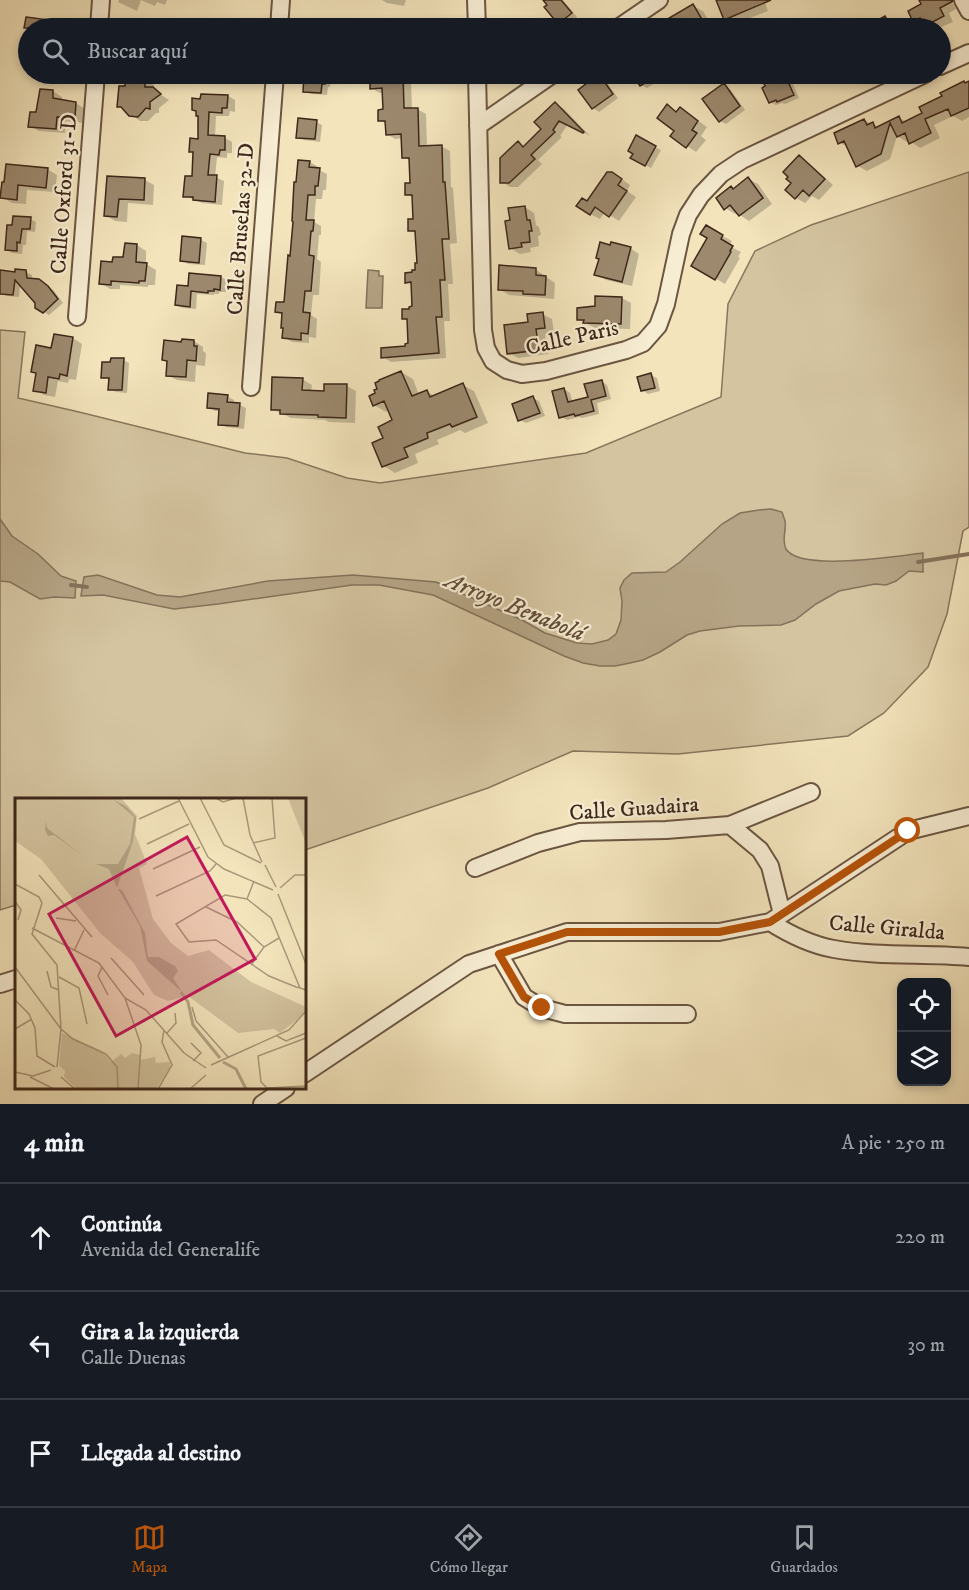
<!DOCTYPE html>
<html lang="es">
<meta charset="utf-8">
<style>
:root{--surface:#171b24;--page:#242831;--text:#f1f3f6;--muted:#9ea1a6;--line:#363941;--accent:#b45309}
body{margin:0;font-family:"IM FELL DW Pica",serif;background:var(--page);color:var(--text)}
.controls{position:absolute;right:18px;bottom:18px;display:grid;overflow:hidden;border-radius:12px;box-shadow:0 3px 9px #0003}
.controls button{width:54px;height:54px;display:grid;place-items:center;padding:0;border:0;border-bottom:2px solid var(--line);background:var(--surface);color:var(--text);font:30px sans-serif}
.stop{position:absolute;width:18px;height:18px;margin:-14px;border:4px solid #b45309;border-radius:50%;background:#fff}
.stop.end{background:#b45309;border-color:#fff;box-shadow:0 2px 6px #0008}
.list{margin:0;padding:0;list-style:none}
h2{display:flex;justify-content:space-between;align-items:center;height:78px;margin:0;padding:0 24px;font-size:26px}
h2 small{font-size:20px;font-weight:400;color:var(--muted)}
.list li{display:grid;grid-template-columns:39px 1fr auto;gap:18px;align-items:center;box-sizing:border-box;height:108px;padding:0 24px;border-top:2px solid var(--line)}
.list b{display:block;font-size:22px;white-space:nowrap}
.list p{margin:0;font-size:20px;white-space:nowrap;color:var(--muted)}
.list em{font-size:20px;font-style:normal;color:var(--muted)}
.icon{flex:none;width:33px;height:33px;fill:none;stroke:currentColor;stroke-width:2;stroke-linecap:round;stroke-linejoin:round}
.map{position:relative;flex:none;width:969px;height:1104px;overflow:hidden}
.search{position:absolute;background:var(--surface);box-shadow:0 3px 9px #0003;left:18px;right:18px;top:18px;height:66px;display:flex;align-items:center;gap:15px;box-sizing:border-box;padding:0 21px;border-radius:33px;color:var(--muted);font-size:22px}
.sheet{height:402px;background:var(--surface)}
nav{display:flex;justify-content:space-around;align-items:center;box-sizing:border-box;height:84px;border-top:2px solid var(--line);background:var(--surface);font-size:16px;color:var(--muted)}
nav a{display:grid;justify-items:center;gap:3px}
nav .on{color:var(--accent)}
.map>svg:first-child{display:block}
</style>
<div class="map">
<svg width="969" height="1104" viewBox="0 0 969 1104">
<rect width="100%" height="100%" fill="#f3e4bc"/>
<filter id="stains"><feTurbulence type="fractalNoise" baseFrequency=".00333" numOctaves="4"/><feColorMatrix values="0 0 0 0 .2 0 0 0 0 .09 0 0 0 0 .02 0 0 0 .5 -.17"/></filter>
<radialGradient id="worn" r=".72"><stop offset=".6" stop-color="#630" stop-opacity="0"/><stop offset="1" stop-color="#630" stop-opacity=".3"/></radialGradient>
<path fill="#d4c4a0" stroke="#89765c" stroke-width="1.5" d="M969,172v355l-6,4 -16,83 -19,53 -44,46 -36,23 -170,18 -105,-3 -85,37 -183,62 -1,-50h-288v105l-16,5v-580l25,2 -7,66 61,14 166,41 42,5 60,20 33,5 206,-30 135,-56 7,-93 27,-53 56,-26z"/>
<path fill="#b5a485" stroke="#85725a" stroke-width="1.5" d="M368,270l11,1v5h4l-1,32h-16z
M771,509l11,3c1,3 2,6 3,9 2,9 -4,19 1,28 14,23 112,7 137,4v19l-14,-1 -13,10 -10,4 -11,-1 -36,7 -23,13 -21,16 -14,5 -42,1 -39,5 -13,4 -27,17 -17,8 -13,3 -15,3h-15l-17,-3 -19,-7 -131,-61 -54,-10h-27l-134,19 -44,5 -71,-14 -22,1 3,-19 14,-2 59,20 23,2 88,-16 85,-6 83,7 86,38 23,13 32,10 15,1 16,-4 8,-6 5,-14 1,-19 -2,-13 4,-8 8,-7 34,-1 14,-10 42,-38 18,-11 19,-3z
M0,519l12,17 26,18 23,22 15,5 -1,17 -21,-1 -14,2 -30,-17 -10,-1z"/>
<path fill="#0003" d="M119,0h48l-2,5 -8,-3 -2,4 -14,-6 -4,11 -19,-9z
M382,0h24l-2,6 -17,-3z
M545,0h18l14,17 -12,10 -6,-4z
M717,0h47l4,11 -33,13 -10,-5z
M920,0h30l2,1 4,8 -7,4 4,9 -14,6h-7l-6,-3 -2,1 -10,-5 9,-16z
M693,6l10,5 10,17h-43l-4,-6z
M27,18l52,7 5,3h-56v2l-2,-2z
M885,18l6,3 4,7h-30l-1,-1 9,-5 3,1z
M306,74h25l-1,13h-2l-1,8 -16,-1 -6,-3z
M379,74h42v6h-10l1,30 5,-1 9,5 1,33 14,-1 9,5 1,36 2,1 4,55 -7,1 3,40h-5l2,37h-6l2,37 -55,4 -8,-5 27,-12 -1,-24 -5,-2 10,-11 -2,-23 -5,-3 10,-11 2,-7 -2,-30 -7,-4 5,-9 -1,-23 -7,-4 4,-9v-24l-7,-4 -1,-19 -8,1 -8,-5v-10l-7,-4 4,-9v-19l-4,1 -9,-5 9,-9z
M634,74h22l4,6 -13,8 -6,-3z
M765,74h15l2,4 3,-1 6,3 8,18 -14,6 -3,-1 -6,2 -6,-3 -8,-27z
M818,74h17l3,6 -8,4 -10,-6z
M599,76l6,4 13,18 -19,14 -6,-4z
M145,79l9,6v5l15,10 -10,8v5h-3l-8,8h-8l-21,-15 7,-19z
M969,83v34l-7,4 -9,-5 -19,9 6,13 -20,10 -10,-7 -3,1 -10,-6 -7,23 -23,12 -9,-5 -9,-19 -9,-4 24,-23 15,7 20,-9 8,4 17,-8z
M724,85l6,4 15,21 -19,14 -6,-3z
M53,91l9,6v4l14,2 9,6 -1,14 -18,-2 -1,12 -26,-2 -9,-5z
M202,96h26l7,4v12l-5,-1 -1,5h-13l-1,21 10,1 7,4v11h-5v5l-10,-1 -2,20 9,4 -2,24 -20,-2 -17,-7 8,-18 2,-25 -4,-2 8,-11v-23l-2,-5 -4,-2 9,-10z
M556,104l8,5 26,27 -22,-12 -8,12 2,1 -24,23 4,4 -24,23h-8l-8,-5 16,-39 7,4 18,-18z
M667,106l11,7 12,2 17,12 -6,9 5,4 -10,12 -24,-16 5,-6z
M316,122l6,3 -2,17 -16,-2 -6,-3z
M636,138l25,12 -10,18 -19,-10 2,-5z
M799,157l10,6 24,22 -14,15 -7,-4 -7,7 -9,-5z
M310,162l8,5 -1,2 10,5 -1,16h-3l-1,9h-6l-2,23 7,4v9h-2l-2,24 4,3 -2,33h-6l-2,20 6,4 -1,19 -7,-1v6l-17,-1 -8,-5 -1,-22 -7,-4 9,-7 7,-47z
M47,169l10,6 -2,17 -28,-2 -1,14 -14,-1 -10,-6 1,-13z
M108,177l37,3 9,5 -1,20 -25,-2 -1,19 -12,-1 -10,-6z
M621,179l9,6 -3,6 9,6 -17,24 -14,-9 -5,7 -10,-5 -2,-12z
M748,179l10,5 14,20 -23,17 -9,-6 -3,-3 -2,2 -10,-6 9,-18z
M525,207l9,6 2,12 3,2 2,8 -3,1 1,10 -9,2 1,4 -11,2 -10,-6 2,-27z
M30,219l6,3 -1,10 -8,-1 -1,14h-3l-1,9 -10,-1 -6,-4 2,-23z
M706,227l26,14 -3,5 12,6 -3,5 2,1 -15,26 -32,-19 16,-28z
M201,240l6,3 -2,22 -17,-1 -6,-4z
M137,245l9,6v13l10,6 -1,15h-7v2l-28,-2v4h-10l-9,-6 13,-20 11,-4z
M611,247l19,1 9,6 -7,32 -26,-6 -10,-6z
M535,269l20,14 -1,16 -45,-4 -10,-6z
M0,272l16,1 10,-1 6,3v5l13,4 9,7 9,12 -14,12 -13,-8 1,-5 -17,-18 -1,13 -12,-1 -6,-3z
M221,277l6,3 -1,12h-7v2h-5v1l-17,-1 -1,15 -13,-1 -7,-3 14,-17z
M622,298l9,5 -1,26 -35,-1 -17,-9 19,-12z
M542,314l10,5 2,14 -9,1 3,20 -30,4 -9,-5 21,-30z
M55,335l18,3 9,6 -6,36 -7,-1 -1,4 -10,-2 -3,16 -11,-2 -9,-5 18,-40z
M194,341l9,6v4l3,2 -1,13 -9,-1 -1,17 -18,-2 -10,-5 1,-13 -4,-2 19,-16z
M123,360l6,3 -2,30 -11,-1 -6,-3 1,-9 -8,-3z
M401,372l12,7 6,16 8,-3 8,4 28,-11 11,6 14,32 -23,10 -5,-3 -23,10 2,4 -24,10 3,9 -23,10 -11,-7v-27l10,-18 -5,-11 -3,2 -12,-7z
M651,375l6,3 3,13 -12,3 -6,-4z
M302,379l10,6 -1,7 14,1 22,-7 9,5 -1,32 -26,-1 -4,-2 -34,-2 -19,-9z
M601,381l6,4 4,14 -14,4 2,11 -17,4 -3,-1 -12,3 -6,-3 3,-28 6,4 3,10 17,-5z
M228,397l6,3 -1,4 7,1 6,3 -2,21 -18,-2 -6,-3 1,-13h-6l-6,-4z
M533,398l6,3 6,15 -19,7 -6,-3z"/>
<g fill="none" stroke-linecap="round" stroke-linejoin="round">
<path stroke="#85725a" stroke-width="4" d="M918,562l51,-8
M71,585l16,2"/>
</g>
<path fill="#9c896e" stroke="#3e2719" stroke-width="1.5" d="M543,0h18l11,13 -14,11 -14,-17 3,-2z
M716,0h55l-47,20z
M919,0h34v1l-13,7 4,8 -19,10 -5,-8 -7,4 -5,-11 13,-7z
M693,4l14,24h-39l-4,-7z
M885,16l7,12h-29z
M26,17l37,5v6h-39z
M304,74h21v10h-3l-1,9 -18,-1z
M378,74h25l1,34h14l1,38 23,-1 1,37h2l4,57h-7l3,41h-5l2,37h-6l3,36 -58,5v-10l24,-2v-2l3,-1 -1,-24h-5v-10h7v-2l3,-1 -1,-24 -6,1v-10l7,-1v-2h3v-7h2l-2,-32h-7v-12h5l-1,-24h-7v-12h5l-1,-25h-7l-1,-24 -15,1 -1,-14h-7v-11l5,-1 -1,-21 -12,1v-11h8z
M599,74l14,20 -21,15 -14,-19z
M632,74h28l-20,12z
M759,74h18l2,4 6,-3 9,20 -17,7 -1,-2 -7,3 -7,-15 3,-2z
M125,77l20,1v9h8l8,7 -11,8v7l-4,-1 -8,9 -9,-1 -8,-9h-4l2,-21h6z
M964,81l1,2 4,-2v27l-18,8 -3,-7 -23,10 6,14 -22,11 -4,-11 -8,4 -7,-14 -9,31 -25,13 -12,-26 -6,3 -4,-11 30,-14 3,6 6,-3 2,6 24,-12 3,7 20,-10 -3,-6 23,-11 -2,-3z
M724,83l16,23 -21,16 -17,-23z
M40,89l13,1v8l23,4 -1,16 -18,-1 -1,12 -28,-2 2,-15h6z
M201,94l27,1 -1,13h-5v5l-13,-1 -1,23 17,1v14h-5l-1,5 -9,-1 -2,21h9l-2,27 -22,-2v-3h-10l2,-21h7l1,-24h-4l1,-14 8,1v-23h-2v-5l-4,-1v-12l8,1z
M555,102l29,30 -1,1 -24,-12 -6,9 2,2 -24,23 4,4 -26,24h-9v-25l18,-17 5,6 18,-18 -7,-7z
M667,104l9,8 4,-5 18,14 -6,9 5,3 -11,15 -16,-12 4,-5 -17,-13z
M298,118l19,2 -2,19 -19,-1z
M636,135l20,11 -11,20 -15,-8 3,-4 -5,-3z
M799,155l26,24 -16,17 -6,-6 -8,9 -10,-9 6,-7 -5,-4 2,-2 -5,-5z
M298,160l12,1 -1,6 11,1 -2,18h-3v9h-7l-2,25h8l-1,11h-2l-2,24 5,1 -3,35h-6l-2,21 7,1 -2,21 -7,-1v7l-19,-2 1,-10h-2l1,-15 -7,-1 1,-10h8l4,-47 2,1 3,-34 -1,-1 2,-39h2z
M6,164l42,4 -2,20 -28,-3 -1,15 -17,-2 2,-16h2z
M607,172h5l10,7 -4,6 9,6 -18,26 -14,-10 -5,8 -14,-9 6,-8 5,3z
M107,176l38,2 -1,22 -25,-1 -2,18 -13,-1z
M748,177l15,21 -24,18 -9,-11 -6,5 -8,-12 15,-12 2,3z
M525,206l2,14h3l2,11h-3l1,11 -9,1 1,4 -13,2 -4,-28 5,-1 -2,-12z
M13,216l18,1 -1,12h-8l-2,14 -3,-1v9l-12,-1 2,-25h5z
M706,225l17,10 -2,4 12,7 -3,5 1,1 -16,28 -24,-14 16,-28 -7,-4z
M182,236l19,2 -2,25 -19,-2z
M600,242l10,3 1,-3 20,5 -9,35 -28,-7 5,-16 -3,-1z
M125,243l12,1 -1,18 11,1 -2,18h-6v2l-28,-2v4l-12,-1 2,-23 11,1 1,-5h10z
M499,265l37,3v7l10,1 -1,19 -22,-1v-3l-25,-1z
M15,269l11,1 1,8 12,1 9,7 10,13 -15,14 -8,-5v-5l-20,-23 -2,15 -13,-1v-24l15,2z
M189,273l32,3 -1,14 -6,-1v2h-6v2l-17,-2 -1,16 -15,-2 2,-20 11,1z
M595,296l27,1 -1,27 -38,-1 1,-3h-7v-12l18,-2z
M543,312l2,16 -9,1 3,21 -32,4 -3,-29 24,-3 -1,-8z
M54,334l19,3 -6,39 -7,-2 -1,5 -11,-2 -2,16 -13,-2 3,-18 -5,-1 5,-27 15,3z
M182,339l12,1v6h3l-1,15 -9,-1 -1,17 -20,-1 1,-15 -5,-1 2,-20 17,2z
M111,358h13l-2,32h-14l1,-12h-8l1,-16h8z
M401,371l11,25 15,-6 3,7 33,-14 14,34 -25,10 -2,-3 -23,9 1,5 -24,10 4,9 -26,10 -10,-24 11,-5 -5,-11 14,-7 -8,-19 -11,5 -4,-10 6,-3 -1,-3 3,-1 -2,-6 4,-2v-1z
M651,373l4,15 -14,3 -4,-14z
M272,377l31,1 -1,12 22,1v-7h23l-1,34 -28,-1v-2l-38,-1v-4h-9z
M602,380l4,16 -15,4 3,11 -19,5 -1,-2 -15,4 -7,-27 12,-3 4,14 20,-5 -4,-13z
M208,393l20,2 -1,7 13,1 -2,23 -20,-1 1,-16 -12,-1z
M533,396l7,17 -22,8 -6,-17z"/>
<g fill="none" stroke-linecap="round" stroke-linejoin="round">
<defs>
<path id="minor" d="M476,0l1,28
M963,0l6,11
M99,28l2,-28
M279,28l2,-28
M618,28l41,-28
M940,66l29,-13
M477,74l6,256 3,18 7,13 14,9 15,4 24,-3 80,-21 17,-7 15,-17 8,-22 15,-70 7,-19 13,-20 20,-21 21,-14 183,-86
M478,126l75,-52
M77,317l19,-243
M251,387l24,-313
M730,825l30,25 10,16 12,48
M475,868l63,-25 42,-11 86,-2 64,-5 81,-33
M770,922c19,12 41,23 64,27 44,8 90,4 135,8
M499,954l25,43 18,11 23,6h122
M0,984l16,-5
M304,1074l165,-110 98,-32h152l51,-10 138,-91 61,-15
M262,1104l24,-16"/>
</defs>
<use href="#minor" stroke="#6b5642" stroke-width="20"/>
<use href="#minor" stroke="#f7edd3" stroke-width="16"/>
</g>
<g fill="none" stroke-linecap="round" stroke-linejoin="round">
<path stroke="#b45309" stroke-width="8" d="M542,1008l-18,-11 -25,-43 68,-22h152l51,-10 138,-91"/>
</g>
<g text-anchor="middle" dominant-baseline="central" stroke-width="4.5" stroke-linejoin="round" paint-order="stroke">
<g font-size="22" fill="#3e2719" stroke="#f7edd3">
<text transform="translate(64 194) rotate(-86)">Calle Oxford 31-D</text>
<text transform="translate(241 229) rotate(-86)">Calle Bruselas 32-D</text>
<text transform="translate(572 338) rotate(-13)">Calle Paris</text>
<text transform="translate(634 809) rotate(-4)">Calle Guadaira</text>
<text transform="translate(887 928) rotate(5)">Calle Giralda</text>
</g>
<g font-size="24" font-style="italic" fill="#624c39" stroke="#f7edd3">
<text transform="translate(515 607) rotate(22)">Arroyo Benabolá</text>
</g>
</g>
<g transform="translate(15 798)">
<rect width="291" height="291" fill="#f3e4bc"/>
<path d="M0,0h106l16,18 -2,18 12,30 -8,4 14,51 18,24 17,13 21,-6 42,32 55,25 -3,8 -23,18 -6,-4 -36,4 -50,-37 -20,5 -14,-6 -21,-33 -33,-29 -59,-74 -26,-18zM273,0h18v45l-11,-27zM47,235l40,18 9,11 10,-8 4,4 7,-5 8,2v5l15,-3 1,6 14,-1v5l-14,22h-79l-13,-12 1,-6 -6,-6z" fill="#d4c4a0"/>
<path d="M99,2l12,6 10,11v3l-3,21 -16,47 -8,-19 -13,-5h22l12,-20 4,-27zM31,23l1,7 35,27 -28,-20 -6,1 -3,-6zM103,91l4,1 23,43 3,24h11l16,9 3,5 -5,7 9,14 -35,-31 -7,-35z" fill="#b5a485"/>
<path fill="none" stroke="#b5a485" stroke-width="3" d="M166,194l7,10 5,23 27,33M208,264l13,7 10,20"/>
<path fill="none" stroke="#ab987b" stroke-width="1.5" d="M163,0l30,59 16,12 49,21M185,0l24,47 37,18M201,0l7,4 13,-4M228,0l7,37 12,27M124,21l40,-18M238,45l22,-5 -3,-40M132,46l42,-20M250,67l11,22M138,71l47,-22M24,77l53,62M0,86l24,13 3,6 -10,31 25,31 4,64 -4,38M265,90l15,-13h11M263,96l28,70M141,98l54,-25 6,-7M232,101l7,-18M0,103l6,9 -3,10M191,109l31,15 27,25M41,120l20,3M17,130l67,35 26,35 21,12 38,43 22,15M59,153l10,-21M96,160l33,37M236,167l13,-18 15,-9M0,169l46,62 12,10 33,15 11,13 1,22M87,169l-4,9 10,19M32,173l4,16 8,3M44,179l20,11 8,36M285,190l-29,-70 -24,-19 -22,-4 -49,29 13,18 27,-2 53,36 27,11 4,1 6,2M110,200l16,47 -3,44M0,202l14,14 6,14 2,28 18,11M177,209l4,14 32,36M0,231l17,-10M152,235l9,-10 -1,-10M262,238l9,5 20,-8M176,245l10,10 -8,8M196,267l78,-35 17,-19M0,274l18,4 18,-6M15,279l24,12M46,279l14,12M253,290l38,-2M143,291l14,-24 -10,-23 2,-12M175,291l16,-14M253,291l-7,-7 -3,-26 48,-18"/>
<path fill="#c2185b" fill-opacity="0.15" stroke="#c2185b" stroke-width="3" d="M172,39l68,122 -139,77 -67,-122z"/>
<rect width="291" height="291" fill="none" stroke="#3e2719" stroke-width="3"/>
</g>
<rect width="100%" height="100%" filter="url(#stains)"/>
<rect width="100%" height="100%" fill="url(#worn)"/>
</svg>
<div class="controls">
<button><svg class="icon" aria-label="locate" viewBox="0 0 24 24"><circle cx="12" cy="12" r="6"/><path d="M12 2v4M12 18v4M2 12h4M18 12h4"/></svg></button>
<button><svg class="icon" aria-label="layers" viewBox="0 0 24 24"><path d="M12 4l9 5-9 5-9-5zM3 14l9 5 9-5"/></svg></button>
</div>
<div class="stop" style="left:908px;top:831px"></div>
<div class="stop end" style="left:542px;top:1008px"></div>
<div class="search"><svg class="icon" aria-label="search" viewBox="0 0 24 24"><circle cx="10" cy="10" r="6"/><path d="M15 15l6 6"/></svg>Buscar aquí</div>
</div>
<section class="sheet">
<h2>4 min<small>A pie · 250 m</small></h2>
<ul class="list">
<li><svg class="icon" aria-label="ahead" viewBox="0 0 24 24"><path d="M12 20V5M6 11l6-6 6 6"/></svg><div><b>Continúa</b><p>Avenida del Generalife</p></div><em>220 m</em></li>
<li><svg class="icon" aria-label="left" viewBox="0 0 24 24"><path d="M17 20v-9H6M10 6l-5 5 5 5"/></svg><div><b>Gira a la izquierda</b><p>Calle Duenas</p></div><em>30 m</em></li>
<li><svg class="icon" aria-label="arrive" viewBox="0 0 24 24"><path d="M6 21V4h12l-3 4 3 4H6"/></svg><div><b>Llegada al destino</b></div></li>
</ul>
</section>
<nav>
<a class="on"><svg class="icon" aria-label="map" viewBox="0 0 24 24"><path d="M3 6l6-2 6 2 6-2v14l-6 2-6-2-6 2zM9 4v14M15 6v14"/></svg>Mapa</a>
<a><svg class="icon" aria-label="directions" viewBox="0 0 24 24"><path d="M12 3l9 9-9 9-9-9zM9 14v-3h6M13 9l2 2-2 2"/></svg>Cómo llegar</a>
<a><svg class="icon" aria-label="saved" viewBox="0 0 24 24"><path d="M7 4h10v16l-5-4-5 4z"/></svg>Guardados</a>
</nav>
